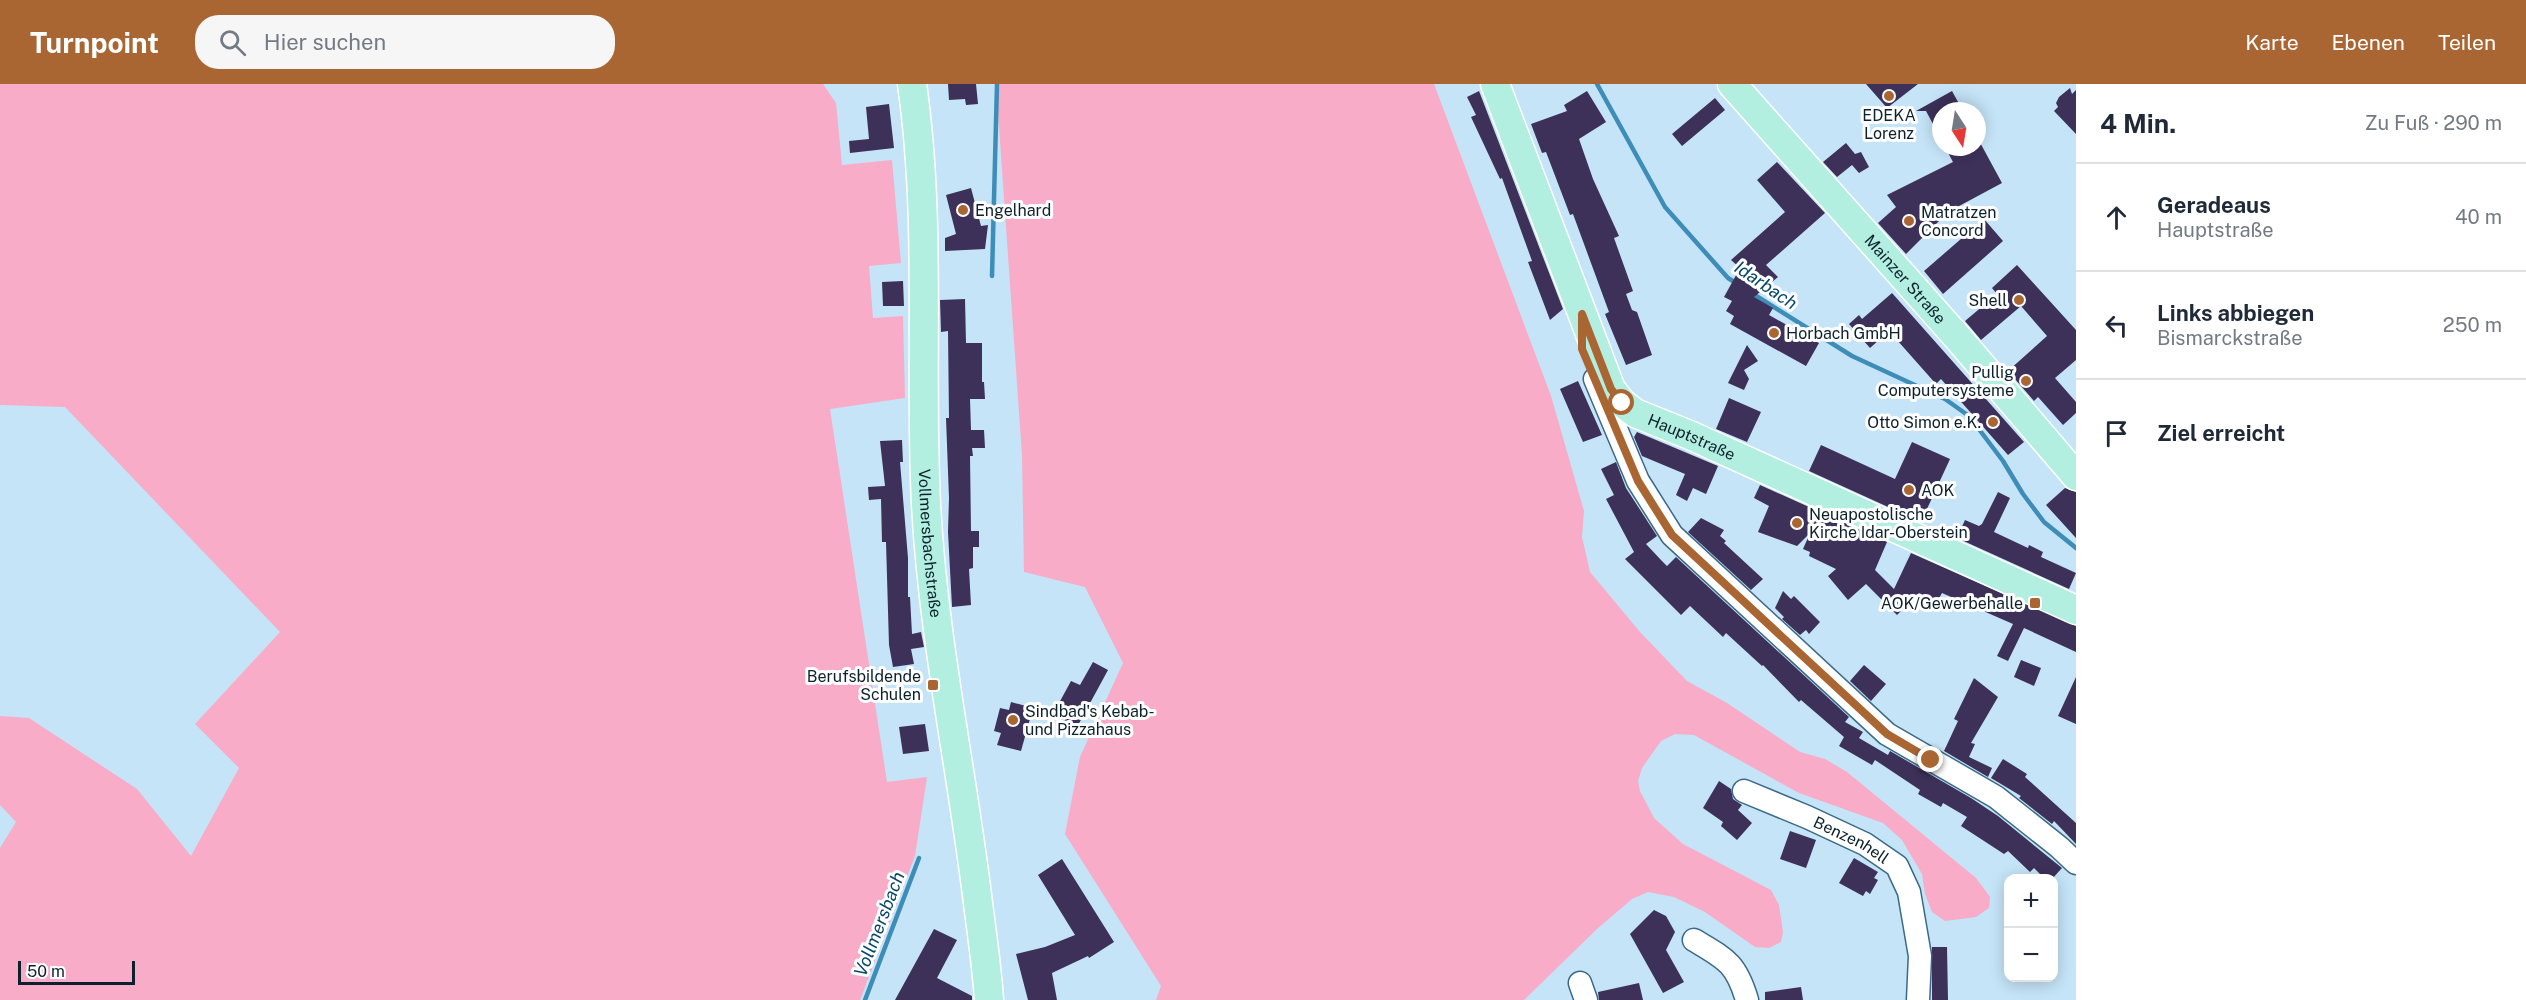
<!DOCTYPE html>
<html lang="de">
<meta charset="utf-8">
<style>
:root{--surface:#fff;--page:#f6f6f7;--text:#1f2937;--muted:#747a83;--line:#e0e1e3;--accent:#a96633}
body{margin:0;font-family:"Public Sans",sans-serif;background:var(--page);color:var(--text)}
.controls{position:absolute;right:18px;bottom:18px;display:grid;overflow:hidden;border-radius:12px;box-shadow:0 3px 15px #0003}
.controls button{width:54px;height:54px;display:grid;place-items:center;padding:0;border:0;border-bottom:2px solid var(--line);background:var(--surface);color:var(--text);font:30px sans-serif}
.compass{position:absolute;left:1932px;top:18px;width:54px;height:54px;border-radius:50%;background:var(--surface);box-shadow:0 3px 15px #0003;rotate:168deg}
.scale{position:absolute;left:18px;bottom:15px;width:117px;box-sizing:border-box;padding-left:6px;border:3px solid #0c212c;border-top:0;font-size:16px;line-height:21px;white-space:nowrap;color:#0c212c;-webkit-text-stroke:4px #fff;paint-order:stroke}
.stop{position:absolute;width:18px;height:18px;margin:-14px;border:4px solid #a96633;border-radius:50%;background:#fff}
.stop.end{background:#a96633;border-color:#fff;box-shadow:0 2px 6px #0008}
.list{margin:0;padding:0;list-style:none}
h2{display:flex;justify-content:space-between;align-items:center;height:78px;margin:0;padding:0 24px;font-size:26px}
h2 small{font-size:20px;font-weight:400;color:var(--muted)}
.list li{display:grid;grid-template-columns:39px 1fr auto;gap:18px;align-items:center;box-sizing:border-box;height:108px;padding:0 24px;border-top:2px solid var(--line)}
.list b{display:block;font-size:22px;white-space:nowrap}
.list p{margin:0;font-size:20px;white-space:nowrap;color:var(--muted)}
.list em{font-size:20px;font-style:normal;color:var(--muted)}
.icon{flex:none;width:33px;height:33px;fill:none;stroke:currentColor;stroke-width:2;stroke-linecap:round;stroke-linejoin:round}
.map{position:relative;flex:none;width:2076px;height:916px;overflow:hidden}
header{display:flex;align-items:center;gap:36px;box-sizing:border-box;height:84px;padding:0 30px;background:var(--accent);color:#fff}
header strong{font-size:28px}
nav{display:flex;gap:33px;margin-inline-start:auto;font-size:21px}
.search{width:420px;height:54px;background:var(--page);display:flex;align-items:center;gap:15px;box-sizing:border-box;padding:0 21px;border-radius:24px;color:var(--muted);font-size:22px}
main{display:flex}
aside{flex:1;background:var(--surface)}
.map>svg:first-child{display:block}
</style>
<header>
<strong>Turnpoint</strong>
<div class="search"><svg class="icon" aria-label="search" viewBox="0 0 24 24"><circle cx="10" cy="10" r="6"/><path d="M15 15l6 6"/></svg>Hier suchen</div>
<nav><a>Karte</a><a>Ebenen</a><a>Teilen</a></nav>
</header>
<main>
<div class="map">
<svg width="2076" height="916" viewBox="0 0 2076 916">
<rect width="100%" height="100%" fill="#c5e4f7"/>
<path fill="#f8acc7" d="M0,0h823l13,19 6,62 50,-5 9,103 -32,3 4,52 30,-2 2,82 -75,11 57,373 40,-5 -12,79 -55,144h-860v-152l16,-26 -16,-17v-89l29,2 108,71 54,67 48,-88 -44,-44 85,-92 -215,-225 -65,-2z
M996,0h438l117,312 33,115 -2,26 8,35 50,60 47,49 40,22 73,49 25,7 22,13 129,106 14,19 -1,11 -13,9 -31,4 -13,-9 -7,-18 -3,-20 -20,-34 -19,-17 -84,-30 -105,-58 -19,-1 -14,7 -19,27 -4,13 2,10 14,27 29,26 88,46 8,15 4,27 -2,10 -12,6 -14,-1 -50,-35 -31,-15 -26,-5 -16,7 -35,30 -73,71h-368l5,-14 -96,-152 15,-77 43,-94 -38,-76 -61,-15 -2,-117z"/>
<g fill="none" stroke-linecap="round" stroke-linejoin="round">
<path stroke="#3e8db8" stroke-width="4.5" d="M1597,0l68,123 63,71 8,5
M992,192l5,-192
M1750,208l102,64 93,43 24,17 34,45 20,33 21,28 32,26
M865,916l54,-142"/>
</g>
<path fill="#3d3059" d="M948,0h28l2,20 -12,1 -1,-6 -16,1z
M1866,0h52l-31,24z
M2070,4l2,6 4,-4v44l-22,-23 4,-4 -2,-4 3,-6z
M1479,7l84,218 -13,11 -22,-58 4,-1 -30,-83 -2,1 -29,-62 5,-2 -9,-18z
M1587,7l19,31 -27,17 14,40 26,57 -5,2 19,53 -7,3 6,16 5,2 15,43 -26,10 -21,-51 4,-2 -36,-98 -3,1 -24,-63 -4,1 -11,-29 36,-13 -3,-6z
M1952,7l11,20h-22v28l-15,-28h-10z
M1715,14l10,12 -43,36 -10,-12z
M889,20l5,44 -44,5 -1,-12 20,-2 -3,-32z
M1977,53l25,46 -54,29 -42,42 -28,-31 18,-16 -9,-12 66,-33 -8,-15h32z
M1846,59l9,11 6,-2 8,15 -10,6 -7,-8 -15,12 -14,-15z
M1777,78l48,51 -59,52 12,12 -24,20 19,11 -4,7 50,28 -13,23 -76,-42 4,-8 -8,-5 6,-10 -8,-4 16,-29 -9,-8 54,-48 -28,-32z
M971,104l10,38 7,-1 -3,24 -40,2v-13l11,-4 -10,-39z
M1984,135l19,22 -60,53 -19,-23z
M2017,181l59,65v30l-21,18 21,24v11l-13,12 -25,-28 -4,4 -26,-30 39,-35 -26,-30 -40,34 -16,-19 32,-27 -5,-6z
M903,197l1,25h-21l-1,-24z
M1892,209l132,149 -16,13 -67,-76 -5,5 -47,-53 -19,17 -21,-24 10,-9 3,4z
M965,215l1,44h16v39h2l1,17h-15l1,31h13l1,18h-13l1,8h-3l1,75h8v16h-6v21l-4,1 2,36 -19,2 -4,-75 1,-34 -3,-80h3l-1,-87 -7,1 -1,-32z
M1747,261l11,16 -14,9 5,9 -5,11 -16,-7z
M1578,297l24,54 -19,7 -23,-53z
M1729,314l32,14 -14,30 -31,-13z
M1637,348l81,34 -12,28 -13,-6 -6,13 -11,-6 9,-21 -43,-18 -8,-19z
M902,356l1,22h-3l8,96v39h2l2,37 9,-2 3,15 -13,2 3,15 -21,3 -4,-22 -3,-103h-4l-1,-43 -12,1 -1,-13 17,-1 -5,-45z
M1912,358l38,17 -29,63 -112,-51 12,-26 74,34z
M1616,378l10,26 31,48 -11,8 15,16 6,6 9,-9 173,160 -4,5 18,10 -4,6 29,17 2,-4 81,47 27,18 64,52 -10,11h-7l-11,-11 -4,4 -22,-21 -4,3 -43,-28 6,-9 -24,-14 -2,4 -23,-13 2,-4 -45,-30 -3,5 -33,-19 5,-9 -43,-37 -2,2 -36,-37 -1,1 -36,-33 -3,4 -33,-31 -9,9 -56,-56 9,-7 -28,-53 8,-4 -13,-26z
M1760,401l127,57 -12,28 19,19 17,-36 165,73v26l-52,-24 -16,33 -11,-5 16,-32 -71,-31 -5,9 -18,-9 -22,22 -31,-31 -18,16 -20,-24 8,-7 -27,-13 1,-4 -7,-3 7,-16 -13,13 -39,-14 11,-26 -15,-8z
M2065,404l11,4v46l-30,-33z
M1998,408l12,6 -16,34 34,16 1,-3 14,7 -2,5 35,16 -7,16 -112,-51 8,-18 14,6 3,-2z
M1701,434l23,12 -4,6 6,5 -2,2 39,36 -12,11 -63,-58z
M1783,507l8,8 3,-3 26,26 -11,12 -3,-4 -6,5 -18,-16 2,-2 -9,-9z
M2021,576l20,8 -7,18 -20,-9z
M1093,578l15,8 -32,59 -24,-13 19,-35 9,4z
M1864,581l22,19 -15,17 -21,-20z
M2076,593v47l-18,-8z
M1974,594l24,19 -27,46 4,1 -6,13 23,11 -4,9 -44,-26 14,-30 -4,-2z
M1011,618l22,6 -12,43 -24,-6 4,-12 -7,-2 6,-23 9,2z
M925,640l4,27 -26,3 -4,-27z
M2003,675l24,15 -2,3 51,46v21l-22,-23 -2,3 -33,-26 2,-2 -30,-18z
M1719,697l12,8 2,10 9,6 -4,5 14,13 -15,17 -16,-14 2,-4 -20,-14z
M1790,747l26,9 -10,28 -26,-9z
M1854,774l24,14 -4,6 4,2 -8,14 -4,-3 -3,5 -24,-13z
M1062,775l52,83 -25,16 -1,-2 -36,17 5,27h-29l-12,-46 29,-7 30,-12 -37,-60z
M1654,826l12,6 9,16 -9,18 18,32 -21,11 -33,-59z
M934,845l23,11 -20,38 35,18v4h-77z
M1932,863h15l1,53h-16z
M1639,899l4,17h-44l-1,-8z
M1801,903l2,13h-38v-8z"/>
<g fill="none" stroke-linecap="round" stroke-linejoin="round">
<defs>
<g id="minor">
<path d="M1595,295l43,102 34,54 215,199 109,63 63,50 17,16"/>
<path id="s1" d="M1744,707l63,26 58,27 32,22 12,26 11,64 -2,44"/>
<path d="M1694,856c32,19 42,23 53,60"/>
<path d="M1580,899l6,17"/>
</g>
<g id="major">
<path id="s2" d="M912,0c20,139 7,280 14,420 7,134 36,266 52,399 4,32 9,65 11,97"/>
<path id="s3" d="M1495,0l116,305 11,14 13,10 57,23 384,174"/>
<path id="s4" d="M1732,0l226,254 118,138"/>
</g>
</defs>
<use href="#minor" stroke="#3a6a87" stroke-width="25"/>
<use href="#major" stroke="#fff" stroke-width="31"/>
<use href="#minor" stroke="#fff" stroke-width="22"/>
<use href="#major" stroke="#b3efe1" stroke-width="28"/>
</g>
<g fill="none" stroke-linecap="round" stroke-linejoin="round">
<path stroke="#a96633" stroke-width="8" d="M1622,319l-11,-14 -29,-75v35l56,132 34,54 215,199 44,26"/>
</g>
<g fill="#a96633" stroke="#fff" stroke-width="2">
<circle cx="1889" cy="12" r="6"/>
<circle cx="963" cy="126" r="6"/>
<circle cx="1909" cy="137" r="6"/>
<circle cx="2019" cy="216" r="6"/>
<circle cx="1774" cy="249" r="6"/>
<circle cx="2026" cy="297" r="6"/>
<circle cx="1993" cy="338" r="6"/>
<circle cx="1909" cy="406" r="6"/>
<circle cx="1797" cy="439" r="6"/>
<rect x="2029" y="513" width="12" height="12" rx="3"/>
<rect x="927" y="595" width="12" height="12" rx="3"/>
<circle cx="1013" cy="636" r="6"/>
</g>
<g text-anchor="middle" dominant-baseline="central" stroke-width="6" stroke-linejoin="round" paint-order="stroke">
<g font-size="16" fill="#0c212c" stroke="#fff" text-anchor="start">
<text x="1889" y="31" text-anchor="middle">EDEKA<tspan x="1889" dy="18">Lorenz</tspan></text>
<text x="975" y="126">Engelhard</text>
<text x="1921" y="128">Matratzen<tspan x="1921" dy="18">Concord</tspan></text>
<text x="2007" y="216" text-anchor="end">Shell</text>
<text x="1786" y="249">Horbach GmbH</text>
<text x="2014" y="288" text-anchor="end">Pullig<tspan x="2014" dy="18">Computersysteme</tspan></text>
<text x="1981" y="338" text-anchor="end">Otto Simon e.K.</text>
<text x="1921" y="406">AOK</text>
<text x="1809" y="430">Neuapostolische<tspan x="1809" dy="18">Kirche Idar-Oberstein</tspan></text>
<text x="2023" y="519" text-anchor="end">AOK/Gewerbehalle</text>
<text x="921" y="592" text-anchor="end">Berufsbildende<tspan x="921" dy="18">Schulen</tspan></text>
<text x="1025" y="627">Sindbad's Kebab-<tspan x="1025" dy="18">und Pizzahaus</tspan></text>
</g>
<g font-size="16" fill="#0c212c" stroke="#fff">
<text stroke="none"><textPath href="#s4" startOffset="261">Mainzer Straße</textPath></text>
<text stroke="none"><textPath href="#s3" startOffset="422">Hauptstraße</textPath></text>
<text stroke="none"><textPath href="#s2" startOffset="460">Vollmersbachstraße</textPath></text>
<text stroke="none"><textPath href="#s1" startOffset="118">Benzenhell</textPath></text>
</g>
<g font-size="18" font-style="italic" fill="#054766" stroke="#fff">
<text transform="translate(1766 201) rotate(34)">Idarbach</text>
<text transform="translate(879 840) rotate(-69)">Vollmersbach</text>
</g>
</g>
</svg>
<div class="controls">
<button>+</button>
<button>−</button>
</div>
<svg class="compass" viewBox="-18 -18 36 36"><path d="M0-13l5 13h-10z" fill="#e53935"/><path d="M0 13l5-13h-10z" fill="#747a83"/></svg>
<div class="scale">50 m</div>
<div class="stop" style="left:1622px;top:319px"></div>
<div class="stop end" style="left:1931px;top:676px"></div>
</div>
<aside>
<h2>4 Min.<small>Zu Fuß · 290 m</small></h2>
<ul class="list">
<li><svg class="icon" aria-label="ahead" viewBox="0 0 24 24"><path d="M12 20V5M6 11l6-6 6 6"/></svg><div><b>Geradeaus</b><p>Hauptstraße</p></div><em>40 m</em></li>
<li><svg class="icon" aria-label="left" viewBox="0 0 24 24"><path d="M17 20v-9H6M10 6l-5 5 5 5"/></svg><div><b>Links abbiegen</b><p>Bismarckstraße</p></div><em>250 m</em></li>
<li><svg class="icon" aria-label="arrive" viewBox="0 0 24 24"><path d="M6 21V4h12l-3 4 3 4H6"/></svg><div><b>Ziel erreicht</b></div></li>
</ul>
</aside>
</main>
